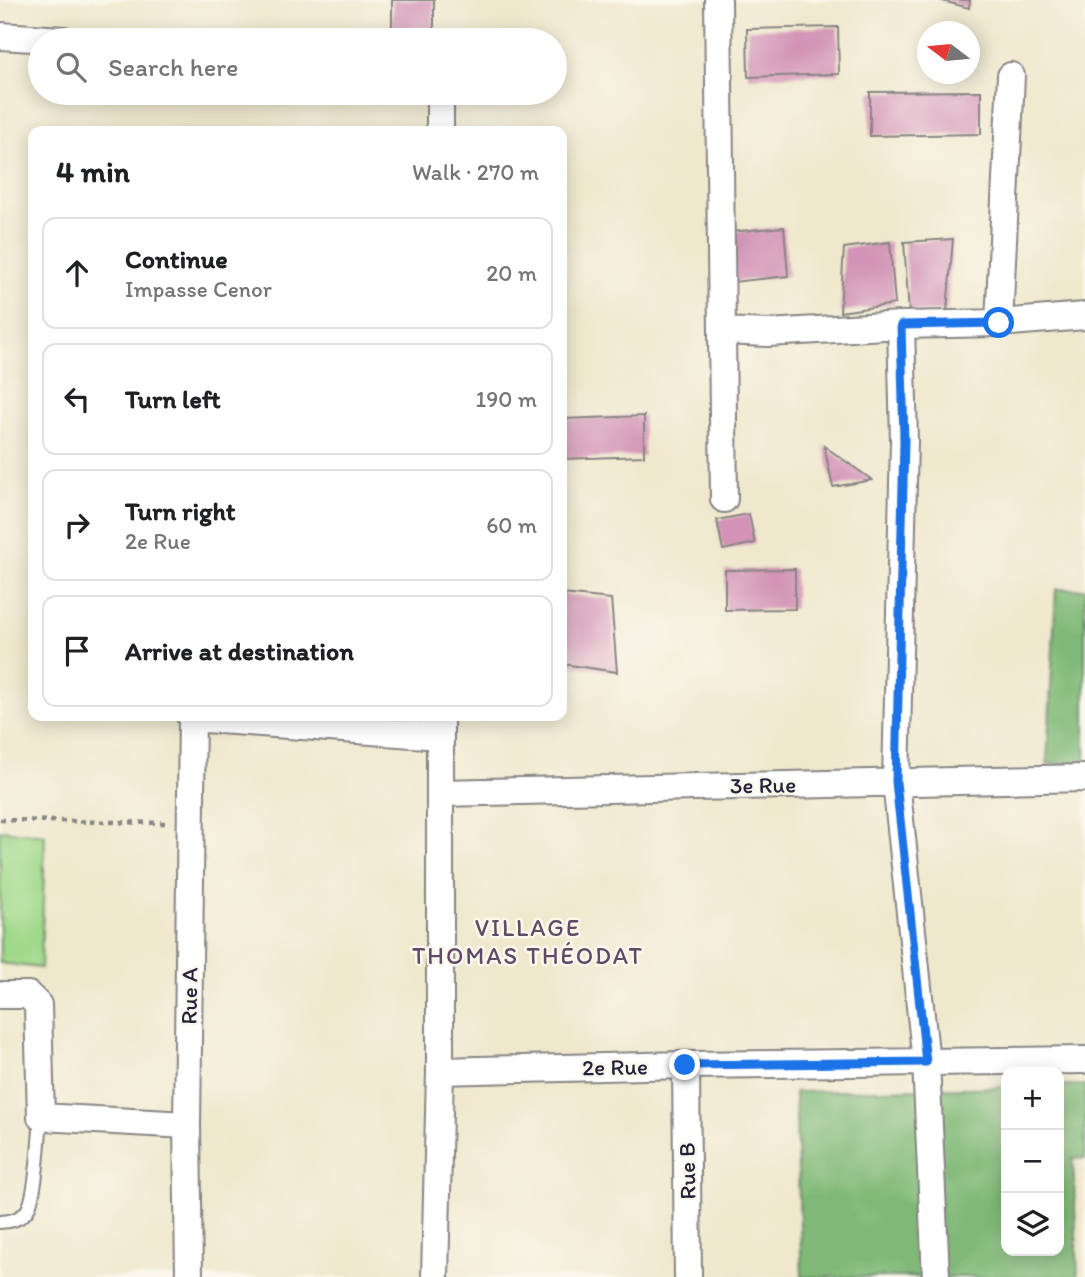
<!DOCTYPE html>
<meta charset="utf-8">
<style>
:root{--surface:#fff;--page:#f2f2f2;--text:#202124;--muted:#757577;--line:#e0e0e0}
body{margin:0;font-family:Itim,sans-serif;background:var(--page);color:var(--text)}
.controls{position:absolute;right:21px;bottom:21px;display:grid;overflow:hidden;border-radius:14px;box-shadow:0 4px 18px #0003}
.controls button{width:63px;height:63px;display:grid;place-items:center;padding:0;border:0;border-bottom:2px solid var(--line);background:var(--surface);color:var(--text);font:35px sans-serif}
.compass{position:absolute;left:917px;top:21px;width:63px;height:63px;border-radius:50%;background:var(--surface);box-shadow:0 4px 18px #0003;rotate:286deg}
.stop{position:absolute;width:21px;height:21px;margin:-16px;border:5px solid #1a73e8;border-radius:50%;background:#fff}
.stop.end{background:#1a73e8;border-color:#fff;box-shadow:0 2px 7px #0008}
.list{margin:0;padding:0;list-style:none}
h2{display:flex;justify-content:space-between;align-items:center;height:91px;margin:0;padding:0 28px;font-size:30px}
h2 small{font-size:23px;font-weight:400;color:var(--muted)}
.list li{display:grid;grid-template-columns:46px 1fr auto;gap:21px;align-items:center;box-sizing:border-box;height:112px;margin:0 14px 14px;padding:0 14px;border:2px solid var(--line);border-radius:14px}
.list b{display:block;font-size:26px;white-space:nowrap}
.list p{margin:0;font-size:23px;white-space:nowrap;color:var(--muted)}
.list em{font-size:23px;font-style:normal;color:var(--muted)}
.icon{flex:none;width:38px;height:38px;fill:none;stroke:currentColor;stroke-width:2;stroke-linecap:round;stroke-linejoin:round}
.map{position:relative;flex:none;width:1085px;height:1277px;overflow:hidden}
.search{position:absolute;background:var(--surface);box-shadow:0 4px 18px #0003;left:28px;top:28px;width:539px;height:77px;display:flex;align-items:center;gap:18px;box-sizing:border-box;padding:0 24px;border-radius:38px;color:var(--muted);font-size:26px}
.panel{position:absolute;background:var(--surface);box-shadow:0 4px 18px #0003;left:28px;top:126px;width:539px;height:595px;border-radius:14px}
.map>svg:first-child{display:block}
</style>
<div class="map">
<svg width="1085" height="1277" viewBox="0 0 1085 1277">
<rect width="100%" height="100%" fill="#fbf7ec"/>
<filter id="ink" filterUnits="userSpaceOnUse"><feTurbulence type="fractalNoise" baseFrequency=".0143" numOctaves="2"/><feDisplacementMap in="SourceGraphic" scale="14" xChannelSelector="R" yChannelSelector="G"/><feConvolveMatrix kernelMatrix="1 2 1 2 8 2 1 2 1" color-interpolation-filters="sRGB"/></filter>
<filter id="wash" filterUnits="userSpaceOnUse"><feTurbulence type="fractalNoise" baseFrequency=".00686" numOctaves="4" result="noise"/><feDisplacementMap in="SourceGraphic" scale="28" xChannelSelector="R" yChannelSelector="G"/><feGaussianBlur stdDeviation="1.57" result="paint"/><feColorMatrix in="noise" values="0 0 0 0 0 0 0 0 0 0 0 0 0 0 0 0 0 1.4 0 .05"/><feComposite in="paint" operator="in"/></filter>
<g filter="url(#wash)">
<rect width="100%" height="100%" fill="#efe8cd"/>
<path fill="#a1d98b" stroke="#627e63" stroke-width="2" d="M0,830l45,5 -4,133 -41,-5z"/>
<path fill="#80b977" stroke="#516e59" stroke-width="2" d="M1056,589h29v174l-38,1z
M1059,1085h26v74l-12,-1 5,119h-276l-7,-185 211,-5v164h53z"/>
<g id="blocks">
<path fill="#d293b6" d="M392,0h42v29l-42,1z
M939,0h31l-1,8z
M838,27l1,47 -91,3 -1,-48z
M981,91v43l-111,2v-44z
M784,227l4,49 -55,6 -3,-50z
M953,239l-6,72 -38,1 -5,-70z
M890,242l5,62 -55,8 4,-64z
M644,416v40l-82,3v-40z
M824,446l48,34 -39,7z
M749,514l6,29 -32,7 -6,-30z
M795,569v40l-70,1v-40z
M562,594l49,5 6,73 -55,-8z"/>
</g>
</g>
<g filter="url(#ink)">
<use href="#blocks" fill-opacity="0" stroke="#888584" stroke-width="2"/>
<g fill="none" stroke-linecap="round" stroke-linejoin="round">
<defs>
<path id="service" d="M0,1222c9,0 18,-2 25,-9 12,-11 14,-77 16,-96"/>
<path id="minor" d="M718,0l6,499
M0,36l64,4
M440,131v-27
M999,323l12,-247
M901,325l3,116 -8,341 30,280 10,215
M723,331l45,2 133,-8 98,-2 86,-7
M191,718l249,18
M440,793l645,-15
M0,995h28l10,10 3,112 146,8
M686,1065l2,212
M440,1071l246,-6 399,-5
M189,1277l-2,-152 5,-409
M435,1277l5,-206v-355"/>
</defs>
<use href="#service" stroke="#888584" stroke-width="16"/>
<use href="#minor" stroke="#888584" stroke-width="30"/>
<path stroke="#888584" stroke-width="4.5" stroke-dasharray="5 5" stroke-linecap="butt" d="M0,820l165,3"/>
<use href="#service" stroke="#fff" stroke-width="12"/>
<use href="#minor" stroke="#fff" stroke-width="26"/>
</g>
</g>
<g fill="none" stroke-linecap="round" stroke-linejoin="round" filter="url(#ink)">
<path stroke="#1a73e8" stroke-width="9" d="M685,1065l241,-3 -30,-280 8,-341 -3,-116 98,-2"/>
</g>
<g text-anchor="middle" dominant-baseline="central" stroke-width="5" stroke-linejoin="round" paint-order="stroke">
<g font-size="23" fill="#22223b" stroke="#fbf7ec">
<text transform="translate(763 785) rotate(-1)">3e Rue</text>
<text transform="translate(189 996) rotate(-89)">Rue A</text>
<text transform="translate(615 1067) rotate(-1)">2e Rue</text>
<text transform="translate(687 1171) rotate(-91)">Rue B</text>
</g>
<g font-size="24" letter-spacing="2" fill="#604a66" stroke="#fbf7ec">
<text x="528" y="927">VILLAGE<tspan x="528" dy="28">THOMAS THÉODAT</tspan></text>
</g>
</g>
</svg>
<div class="controls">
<button>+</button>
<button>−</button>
<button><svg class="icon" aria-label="layers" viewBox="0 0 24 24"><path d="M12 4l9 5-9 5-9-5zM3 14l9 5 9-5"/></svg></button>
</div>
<svg class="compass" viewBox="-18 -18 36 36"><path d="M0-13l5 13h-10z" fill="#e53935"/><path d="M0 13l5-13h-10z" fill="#757577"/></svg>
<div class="stop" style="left:999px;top:323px"></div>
<div class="stop end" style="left:685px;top:1065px"></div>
<div class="search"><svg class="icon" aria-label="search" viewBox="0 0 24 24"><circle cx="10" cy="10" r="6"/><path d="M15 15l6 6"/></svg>Search here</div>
<section class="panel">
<h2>4 min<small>Walk · 270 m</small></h2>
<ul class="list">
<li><svg class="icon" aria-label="ahead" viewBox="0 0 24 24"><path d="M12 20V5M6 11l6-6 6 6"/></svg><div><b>Continue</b><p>Impasse Cenor</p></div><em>20 m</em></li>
<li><svg class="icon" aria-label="left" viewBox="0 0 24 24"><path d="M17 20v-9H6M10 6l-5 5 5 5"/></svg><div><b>Turn left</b></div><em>190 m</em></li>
<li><svg class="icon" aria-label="right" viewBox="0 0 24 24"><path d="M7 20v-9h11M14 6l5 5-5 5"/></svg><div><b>Turn right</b><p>2e Rue</p></div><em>60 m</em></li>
<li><svg class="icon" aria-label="arrive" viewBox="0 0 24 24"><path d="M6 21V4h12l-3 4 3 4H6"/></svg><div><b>Arrive at destination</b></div></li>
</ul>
</section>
</div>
